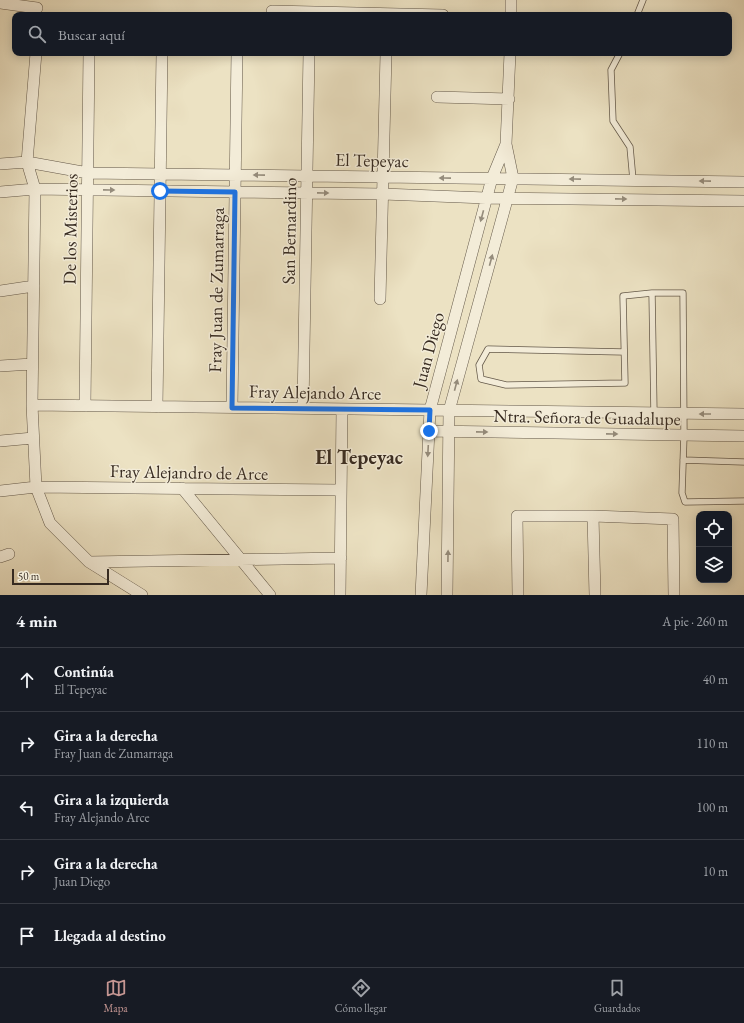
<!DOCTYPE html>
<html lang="es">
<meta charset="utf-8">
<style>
:root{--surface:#171b24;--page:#242831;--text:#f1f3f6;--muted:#9ea1a6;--line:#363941;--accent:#c59692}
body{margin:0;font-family:"EB Garamond",serif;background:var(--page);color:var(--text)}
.controls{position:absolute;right:12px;bottom:12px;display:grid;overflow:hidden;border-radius:8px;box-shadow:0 2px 10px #0003}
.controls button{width:36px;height:36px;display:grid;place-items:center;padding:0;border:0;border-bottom:1px solid var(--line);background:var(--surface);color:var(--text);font:20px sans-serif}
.scale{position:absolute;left:12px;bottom:10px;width:97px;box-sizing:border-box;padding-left:4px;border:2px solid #372b21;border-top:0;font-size:11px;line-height:14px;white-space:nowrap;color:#372b21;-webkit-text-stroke:3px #f3ecd8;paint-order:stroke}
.stop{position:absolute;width:12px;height:12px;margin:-9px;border:3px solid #1a73e8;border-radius:50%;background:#fff}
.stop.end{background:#1a73e8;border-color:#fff;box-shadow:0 1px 4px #0008}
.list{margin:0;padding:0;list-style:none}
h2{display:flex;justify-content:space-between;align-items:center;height:52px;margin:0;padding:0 16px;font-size:17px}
h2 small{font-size:13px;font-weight:400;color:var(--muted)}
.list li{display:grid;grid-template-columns:26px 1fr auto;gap:12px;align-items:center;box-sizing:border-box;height:64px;padding:0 16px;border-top:1px solid var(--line)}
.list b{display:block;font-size:15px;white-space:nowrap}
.list p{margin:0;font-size:13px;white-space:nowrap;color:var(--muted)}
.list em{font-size:13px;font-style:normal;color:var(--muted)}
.icon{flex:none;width:22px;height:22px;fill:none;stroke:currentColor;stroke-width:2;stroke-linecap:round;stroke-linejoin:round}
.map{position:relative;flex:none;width:744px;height:595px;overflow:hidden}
.search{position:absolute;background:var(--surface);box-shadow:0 2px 10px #0003;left:12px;right:12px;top:12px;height:44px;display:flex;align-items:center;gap:10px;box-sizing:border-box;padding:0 14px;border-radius:8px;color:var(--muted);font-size:15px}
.sheet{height:372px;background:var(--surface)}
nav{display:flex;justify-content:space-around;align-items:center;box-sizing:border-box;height:56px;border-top:1px solid var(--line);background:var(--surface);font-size:11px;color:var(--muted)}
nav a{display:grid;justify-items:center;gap:2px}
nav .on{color:var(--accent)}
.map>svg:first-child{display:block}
</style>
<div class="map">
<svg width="744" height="595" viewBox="0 0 744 595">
<rect width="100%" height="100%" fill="#ece2c3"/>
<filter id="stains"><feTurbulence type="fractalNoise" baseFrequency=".005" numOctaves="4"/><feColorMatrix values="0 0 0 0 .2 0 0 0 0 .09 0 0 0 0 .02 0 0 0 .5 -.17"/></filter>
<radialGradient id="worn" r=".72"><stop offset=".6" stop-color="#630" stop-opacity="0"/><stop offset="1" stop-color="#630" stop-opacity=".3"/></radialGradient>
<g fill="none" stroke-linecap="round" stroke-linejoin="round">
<defs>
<path id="service" d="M637,15l6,-15
M620,53l-9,17 2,51 17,26 3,33
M624,352l-136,-3 -9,16 2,14 25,6 119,-2 -2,-87 29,-3
M654,413l-2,-120h31l1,142 -2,58 3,9 59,-1
M683,460l61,2"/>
<path id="minor" d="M0,3l37,5
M272,11l171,4
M511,15v-15
M36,53l-9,109 8,27 -3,216 4,82 14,36 39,39 53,33
M437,97l72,2
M0,164l27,-2 61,11 656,9
M0,192l35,-3 348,5 103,4 258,3
M0,291l34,-5
M380,299l6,-245
M0,366l32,-2
M32,405l712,9
M85,406l4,-353
M157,407l5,-354
M232,407l5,-354
M303,408l6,-355
M429,431l315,5
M0,441l33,-3
M182,488l88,107
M0,491l36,-4 305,3
M593,516l2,79
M0,557l9,-3
M89,562l252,-4
M340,595l2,-186
M421,595l9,-185 62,-232 14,-34
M447,595l2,-184 64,-233 -7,-34 4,-91
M518,595l-1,-79h76l80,3 1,76"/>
</defs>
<use href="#service" stroke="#64594a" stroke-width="7"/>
<use href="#minor" stroke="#64594a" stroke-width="12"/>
<use href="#service" stroke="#f3ecd8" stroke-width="5.5"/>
<use href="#minor" stroke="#f3ecd8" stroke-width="11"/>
</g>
<defs><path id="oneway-solid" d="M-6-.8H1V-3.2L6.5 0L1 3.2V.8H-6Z"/></defs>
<g fill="#958c7c">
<use href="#oneway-solid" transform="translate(259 175) rotate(-179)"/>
<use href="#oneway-solid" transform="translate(445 178) rotate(-179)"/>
<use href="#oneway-solid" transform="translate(575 179) rotate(-179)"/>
<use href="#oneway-solid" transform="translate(705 181) rotate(-179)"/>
<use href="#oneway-solid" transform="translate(109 190) rotate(1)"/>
<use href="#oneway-solid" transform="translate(323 193) rotate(1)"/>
<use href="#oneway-solid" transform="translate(621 199) rotate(1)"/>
<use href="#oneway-solid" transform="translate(482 216) rotate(105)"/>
<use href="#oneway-solid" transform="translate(491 260) rotate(-75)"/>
<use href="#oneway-solid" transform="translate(456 385) rotate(-75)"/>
<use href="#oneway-solid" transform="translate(705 414) rotate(-180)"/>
<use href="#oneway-solid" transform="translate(482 432) rotate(1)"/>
<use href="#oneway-solid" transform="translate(612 434) rotate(1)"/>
<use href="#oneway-solid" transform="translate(428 451) rotate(93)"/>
<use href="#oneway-solid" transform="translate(448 556) rotate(-89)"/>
</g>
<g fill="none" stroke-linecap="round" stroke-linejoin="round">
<path stroke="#1a73e8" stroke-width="5" d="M160,191l75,1 -3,216 198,2 -1,21"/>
</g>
<g text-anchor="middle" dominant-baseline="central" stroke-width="3" stroke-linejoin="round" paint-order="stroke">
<g font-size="18" fill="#372b21" stroke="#f3ecd8">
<text transform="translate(372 160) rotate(1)">El Tepeyac</text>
<text transform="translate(70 229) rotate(-89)">De los Misterios</text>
<text transform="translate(289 231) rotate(-89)">San Bernardino</text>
<text transform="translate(216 290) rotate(-89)">Fray Juan de Zumarraga</text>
<text transform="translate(428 350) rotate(-75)">Juan Diego</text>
<text transform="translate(315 392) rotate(1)">Fray Alejando Arce</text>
<text transform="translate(587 417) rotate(1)">Ntra. Señora de Guadalupe</text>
<text transform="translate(189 472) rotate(1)">Fray Alejandro de Arce</text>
</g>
<g font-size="20" font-weight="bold" fill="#372b21" stroke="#f3ecd8">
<text x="359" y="457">El Tepeyac</text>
</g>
</g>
<rect width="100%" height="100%" filter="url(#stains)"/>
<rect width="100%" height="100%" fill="url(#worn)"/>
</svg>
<div class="controls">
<button><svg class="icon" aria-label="locate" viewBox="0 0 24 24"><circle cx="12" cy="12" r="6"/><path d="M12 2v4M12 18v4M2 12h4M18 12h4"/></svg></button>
<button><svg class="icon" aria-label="layers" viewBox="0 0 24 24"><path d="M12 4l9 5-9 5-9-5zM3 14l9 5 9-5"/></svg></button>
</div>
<div class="scale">50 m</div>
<div class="stop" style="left:160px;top:191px"></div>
<div class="stop end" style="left:429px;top:431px"></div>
<div class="search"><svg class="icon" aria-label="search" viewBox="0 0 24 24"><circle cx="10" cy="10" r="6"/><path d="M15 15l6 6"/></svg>Buscar aquí</div>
</div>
<section class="sheet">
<h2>4 min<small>A pie · 260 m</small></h2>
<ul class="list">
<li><svg class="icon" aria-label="ahead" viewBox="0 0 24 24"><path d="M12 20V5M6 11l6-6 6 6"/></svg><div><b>Continúa</b><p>El Tepeyac</p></div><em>40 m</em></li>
<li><svg class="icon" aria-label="right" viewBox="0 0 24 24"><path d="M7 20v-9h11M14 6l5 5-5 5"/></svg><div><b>Gira a la derecha</b><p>Fray Juan de Zumarraga</p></div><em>110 m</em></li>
<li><svg class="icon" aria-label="left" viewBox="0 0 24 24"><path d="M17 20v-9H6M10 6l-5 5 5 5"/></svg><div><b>Gira a la izquierda</b><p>Fray Alejando Arce</p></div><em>100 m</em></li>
<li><svg class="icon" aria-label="right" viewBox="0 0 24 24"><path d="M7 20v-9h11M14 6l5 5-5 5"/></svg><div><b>Gira a la derecha</b><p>Juan Diego</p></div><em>10 m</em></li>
<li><svg class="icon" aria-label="arrive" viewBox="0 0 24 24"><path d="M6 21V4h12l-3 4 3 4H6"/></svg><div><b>Llegada al destino</b></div></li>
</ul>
</section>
<nav>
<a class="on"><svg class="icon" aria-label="map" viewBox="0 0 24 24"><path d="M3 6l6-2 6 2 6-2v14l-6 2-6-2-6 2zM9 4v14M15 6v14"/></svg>Mapa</a>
<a><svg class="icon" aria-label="directions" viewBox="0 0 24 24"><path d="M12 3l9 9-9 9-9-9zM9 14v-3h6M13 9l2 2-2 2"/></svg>Cómo llegar</a>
<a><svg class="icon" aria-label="saved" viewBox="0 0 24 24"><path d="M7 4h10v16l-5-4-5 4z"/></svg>Guardados</a>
</nav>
